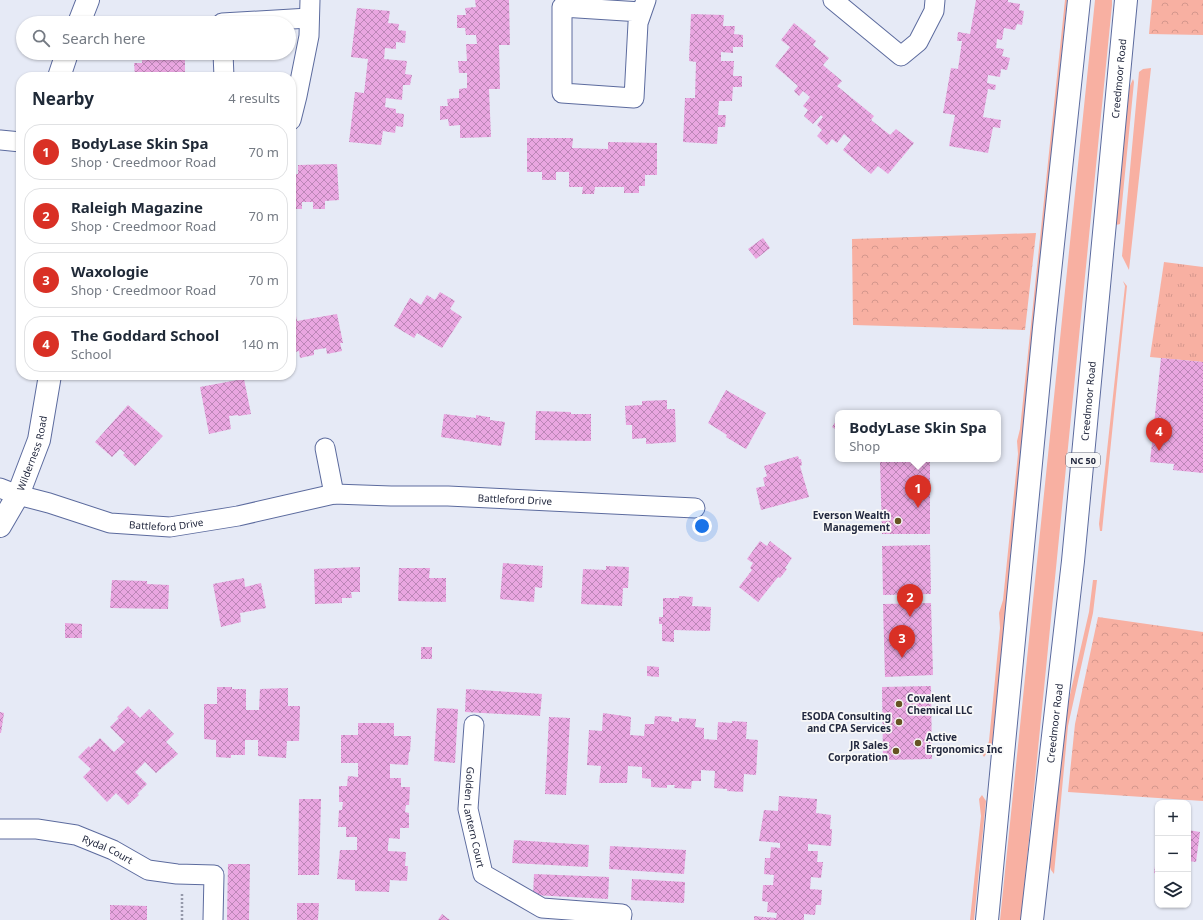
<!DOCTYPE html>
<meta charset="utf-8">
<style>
:root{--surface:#fff;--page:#f2f2f3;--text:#1f2937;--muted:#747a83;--line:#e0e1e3;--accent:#d93025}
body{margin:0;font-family:"Noto Sans",sans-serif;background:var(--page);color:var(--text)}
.controls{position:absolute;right:12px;bottom:12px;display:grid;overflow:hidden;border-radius:8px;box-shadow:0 1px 3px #0004}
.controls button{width:36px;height:36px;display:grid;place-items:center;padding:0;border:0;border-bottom:1px solid var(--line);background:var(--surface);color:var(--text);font:20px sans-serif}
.you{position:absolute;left:702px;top:526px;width:14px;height:14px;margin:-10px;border:3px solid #fff;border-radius:50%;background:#1a73e8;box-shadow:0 0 0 6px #1a73e833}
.badge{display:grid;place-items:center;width:26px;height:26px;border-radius:50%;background:var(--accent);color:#fff;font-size:13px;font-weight:700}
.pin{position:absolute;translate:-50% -33px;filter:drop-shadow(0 1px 2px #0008)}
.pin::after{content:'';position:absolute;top:21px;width:14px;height:12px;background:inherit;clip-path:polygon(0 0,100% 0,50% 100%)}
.popup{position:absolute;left:835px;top:410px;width:166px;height:52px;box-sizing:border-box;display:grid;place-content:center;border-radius:8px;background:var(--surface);filter:drop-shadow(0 1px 3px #0005);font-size:13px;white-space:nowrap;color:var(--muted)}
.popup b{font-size:15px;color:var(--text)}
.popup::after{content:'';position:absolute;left:50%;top:100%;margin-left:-8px;border:8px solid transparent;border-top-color:var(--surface)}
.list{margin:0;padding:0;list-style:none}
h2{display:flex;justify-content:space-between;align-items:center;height:52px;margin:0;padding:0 16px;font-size:17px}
h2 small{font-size:13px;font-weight:400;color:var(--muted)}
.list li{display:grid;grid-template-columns:26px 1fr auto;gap:12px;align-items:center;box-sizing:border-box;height:56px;margin:0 8px 8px;padding:0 8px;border:1px solid var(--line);border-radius:16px}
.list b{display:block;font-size:15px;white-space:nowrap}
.list p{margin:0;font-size:13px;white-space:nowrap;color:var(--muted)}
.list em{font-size:13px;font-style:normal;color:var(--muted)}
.icon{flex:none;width:22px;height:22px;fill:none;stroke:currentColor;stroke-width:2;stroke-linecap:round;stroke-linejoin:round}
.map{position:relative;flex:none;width:1203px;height:920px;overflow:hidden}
.search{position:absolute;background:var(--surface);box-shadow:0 1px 3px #0004;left:16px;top:16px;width:280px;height:44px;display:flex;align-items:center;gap:10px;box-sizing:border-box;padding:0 14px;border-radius:22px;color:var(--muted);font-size:15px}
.panel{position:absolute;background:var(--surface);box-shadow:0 1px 3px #0004;left:16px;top:72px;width:280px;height:308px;border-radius:16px}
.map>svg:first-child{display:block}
</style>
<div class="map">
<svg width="1203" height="920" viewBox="0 0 1203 920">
<defs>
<pattern id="forest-crowns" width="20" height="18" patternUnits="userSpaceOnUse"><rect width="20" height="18" fill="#f8b0a2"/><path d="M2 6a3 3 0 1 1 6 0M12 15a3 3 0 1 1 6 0" fill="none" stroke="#d4978d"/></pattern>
<pattern id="park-tufts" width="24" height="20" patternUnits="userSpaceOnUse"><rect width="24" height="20" fill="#f8b0a2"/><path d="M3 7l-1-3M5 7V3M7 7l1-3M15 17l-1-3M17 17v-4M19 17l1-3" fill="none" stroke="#d4978d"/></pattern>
<pattern id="building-cross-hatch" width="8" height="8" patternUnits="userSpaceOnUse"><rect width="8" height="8" fill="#e9a6e0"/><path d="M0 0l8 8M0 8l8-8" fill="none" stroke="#bc87b7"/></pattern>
</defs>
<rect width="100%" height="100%" fill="#e6eaf6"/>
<path fill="#f8b0a2" d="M1065,0h2l-75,746 -8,11 -2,-3 4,-4 3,-9 11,-113 -1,-15 4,-13 15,-146 -1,-13 3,-12z
M1095,0h17v5l-91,915h-21z
M1151,68l-22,202 -7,-14 17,-184 4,-3z
M1133,79l1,3 -14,142 -4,1 13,-137z
M1123,281l4,5 -25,245h-2l-1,-7 26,-238z
M1093,580h4l-4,33 -25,113 -14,148 -3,-4 -2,-6 14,-139 26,-113z
M982,795l4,6 -12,119h-4l11,-104 -2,-17z"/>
<path fill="url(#forest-crowns)" d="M1152,0h51v35l-54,-1z
M1036,233l-11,97 -172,-5 -1,-86z
M1098,617l105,15v169l-135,-9 7,-68z"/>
<path fill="url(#park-tufts)" d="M1164,262l39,5v95l-53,-5z"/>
<path fill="url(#building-cross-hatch)" d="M475,0h34l1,45h-11l1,44h-11l2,48 -31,1v-13l-11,1 -1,-7 -8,1v-14h8l-1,-7 12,-1v-9l8,-1v-15h-8l-1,-12h9l-1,-17h11l-1,-9h-10l-1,-7h-8v-13h9l-1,-7 11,-1z
M976,0h32v2l12,2 -1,6 5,1 -2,14 -5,-1 -2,6 -11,-2 -2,12 -5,-1 -1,9 8,1 -2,7 8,2 -3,12 -6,-1 -1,8 -12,-2 -1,8 9,2 -1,5 -7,-1 -5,28 18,3 -1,8 -7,-1 -5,26 -39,-7 6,-31 -12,-2 8,-45 7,1 4,-28h-5l1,-9 12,2z
M357,8l33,3 -2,12 11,1 -1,6 8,1 -1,12 -9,-1v7l-11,-1 -1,11 23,2 -2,13 7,1 -2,10h-7l-1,15 -16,-2 -1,9 11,2v4l8,1 -1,13 -7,-1 -1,7 -12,-2 -2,14 -32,-3 6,-50 9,1 4,-34 -17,-2z
M691,14l33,1 -1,11h12l-1,8 9,1v12h-10v6l-12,-1v9h13l-1,15h9v11h-9l-1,14h-13l-1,14h8l-1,12h-7l-1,17 -34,-2 2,-44h10l1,-36 -7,-1z
M794,23l22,18 -3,4 16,13 -6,7 19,16 -5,5 37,30 -3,4 19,15 6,-6 18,14 -26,31 -10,-8 -7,8 -28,-24 8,-10 -7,-6 -7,9 -5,-4 -5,6 -10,-9 5,-6 -5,-5 6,-8 -2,-2 -8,9 -9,-8 4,-6 -5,-4 7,-9 -7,-6 -4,5 -5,-5 4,-5 -23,-20 15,-19 -9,-7z
M153,53h32v24l-50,-1 -1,-13h8v-7h11z
M527,138h46l-1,10 36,1v-7l49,1v32h-12v11h-6v7h-15v-6h-29l-1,7h-12l1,-7h-14v-15h-13v8h-14v-8h-15z
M337,164l2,36 -14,1v8h-12v-7h-11v7h-11v-35h7v-9z
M763,238l7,10 -14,11 -8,-10z
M440,292l15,9 -5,8 12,8 -20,31 -25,-15 -3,5 -20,-12 16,-28 11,7 6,-10 8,5z
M291,306h3l3,15 40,-7 6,29h-3l2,8 -15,3 -1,-6 -12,2v5l-14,3 -1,-7 -8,2z
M1161,358l42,4v111l-30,-3 1,-6 -24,-2z
M243,379h1l7,35 -13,2v-1l-9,1 2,13 -22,5 -9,-47z
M726,390l40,23 -20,36 -20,-12 1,-2 -19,-12z
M667,400v9h8l1,33 -30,2v-6l-14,1v-14h-6l-1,-19 17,-1v-4z
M128,405l35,31 -28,30 -12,-11 2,-2 -5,-4 -8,8 -17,-15z
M536,411l35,1v2h20v27l-56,-1z
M444,414l32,4v-3l12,2h2v3l15,2 -4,24 -60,-9z
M838,418v13l-6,-4z
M798,456l1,3h2l1,6 -2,1 9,31 -48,13 -5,-22 9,-2 -2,-8 4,-2 -3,-10z
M930,461v73h-48l-2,-72z
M760,541l7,5 3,-5 22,17 -7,10 2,1 -7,9 -2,-1 -20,25 -19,-15 13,-17 -2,-2 3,-5 -6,-4z
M930,545l1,49 -48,1 -1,-49z
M503,563l40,3 -1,22 -7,-1 -1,15 -34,-3z
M606,566l23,1 -1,21h-5l-1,18 -41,-2 2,-35 23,1z
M360,567v25h-9l1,6h-10v5l-27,1 -1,-35z
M399,568h31l-1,10h17v24l-48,-1z
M244,578l1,9 16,-4 5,25 -26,5 1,9 -20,5 -8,-43z
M112,580l35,1v3l22,1 -1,24 -58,-1z
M679,596l14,1 -1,9 19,1 -1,24 -36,-1v12l-12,-1v-17h-3v-7h4v-19h16z
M931,603l2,72 -48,2 -2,-73z
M65,623l17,1v14h-17z
M421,647h11v12h-11z
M647,666l12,1v10l-12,-1z
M931,686l1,73 -49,1 -1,-73z
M217,687h15v2h14v21h13l1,-21 28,-1v18h12l-1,35h-12l-1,17 -28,-2v-16h-13v15h-14v3l-15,-1v-17l-12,-1v-35h13z
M466,689l76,5 -2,22 -75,-4z
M128,706l12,12 9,-9 25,25 -8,8 12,12 -22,19 -11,-11 -10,10 12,12 -10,10 2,1 -11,10 -12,-12 -9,9 -24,-25 8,-8 -13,-12 11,-11 1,2 10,-10 14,14 11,-10 -15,-15 9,-9 -2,-1z
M437,708l21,1 -3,54 -21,-2z
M0,712l4,1 -3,20h-1z
M603,713l28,4 -1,18 14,1 1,-12h9l1,-8 17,1 -1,4 8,1v-4l17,1 -1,8 9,1v11l13,1 1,-18 14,1v-2l15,1 -1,17 12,1 -2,35 -12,-1 -1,18 -16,-1v-2l-13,-1 1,-17 -14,-1v11h-9l-1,8 -17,-1 1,-3h-8v3l-16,-1v-8l-9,-1v-11l-14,-1 -1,17h-28l2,-17 -14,-1 2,-35 13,1z
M549,717l21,1 -4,77 -21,-1z
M358,723h36v13h17l-1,16h-1l-1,13 -18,-1v14h11v9h9l-1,18h-3l-1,7 4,1v15h-9v11l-11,-1 -1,8v5l18,1 -1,14h3l-1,15 -17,-1 -1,12 -34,-1v-11l-18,-1 3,-29h17v-13h-11v-10h-8l1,-17h3l1,-8h-4v-16h8l1,-10 10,1v-14h-17v-28h17z
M779,796l38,3 -1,14 15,2 -1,14h2l-1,17 -23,-2v7h10l-1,11h6l-2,16 -10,-1 -1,12 12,1 -1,15h-5l-1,10 -11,-1v6h-50v-4l22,2 1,-5 -10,-1 1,-10 -6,-1 1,-16h10l1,-10 -10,-1 1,-16h5l1,-11 9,1v-5l-21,-2 5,-31 14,1z
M299,799h22l-2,76h-21z
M1188,830l12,2 -4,30 -8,-1z
M514,840l75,5 -1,22 -76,-4z
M610,846l76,4 -2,24 -75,-5z
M1157,853h1v21l-4,-1z
M228,864h22l-1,56h-22z
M534,874l75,3 -1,22 -75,-4z
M632,879l53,3 -1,21 -53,-3z
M297,903h22l-1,17h-21z
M110,905l37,1v14h-37z
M442,914l8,6h-12z"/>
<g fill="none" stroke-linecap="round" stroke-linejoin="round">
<defs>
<g id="street">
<path d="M833,0l68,56 17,-14 16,-31 1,-11"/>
<path d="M641,12l-79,-5v86l72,5 4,-75 8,-23"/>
<path d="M222,23l87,-5"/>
<path d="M223,53l1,24"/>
<path d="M291,120l6,-24 12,-60 1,-36"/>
<path d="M0,140l21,2"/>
<path d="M325,448l9,46"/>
<path id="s1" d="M0,488l18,7 31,8 61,20 60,4 68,-11 96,-22 57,2h57l247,12"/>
<path id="s2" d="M474,725l-6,84 15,65 59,34 80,6 -1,6"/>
<path id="s3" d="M0,829h37l39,6 37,15 35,20 29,4 37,1 -1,45"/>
</g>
<g id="secondary">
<path d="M79,23l9,-23"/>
<path d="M59,77l8,-24"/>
<path id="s4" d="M0,526l18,-31 21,-55 11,-65"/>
</g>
<g id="primary">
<path d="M987,920l57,-592 35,-328"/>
<path id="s5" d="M1032,920l41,-359 53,-561"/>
</g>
</defs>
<use href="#street" stroke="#5c6b9e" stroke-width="21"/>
<use href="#secondary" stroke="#5c6b9e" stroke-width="24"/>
<use href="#primary" stroke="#5c6b9e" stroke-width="24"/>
<path stroke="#9599aa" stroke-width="2.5" stroke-dasharray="2 2" stroke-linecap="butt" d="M182,920v-26"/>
<use href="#street" stroke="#fff" stroke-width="19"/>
<use href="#secondary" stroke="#fff" stroke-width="22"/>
<use href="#primary" stroke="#fff" stroke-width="22"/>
</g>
<g fill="#655422" stroke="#f8f8f8" stroke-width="1.5">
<circle cx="898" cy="521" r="4"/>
<circle cx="899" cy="704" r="4"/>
<circle cx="899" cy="722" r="4"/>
<circle cx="918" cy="743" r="4"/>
<circle cx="896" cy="751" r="4"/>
</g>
<g text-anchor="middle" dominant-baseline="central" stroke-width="3.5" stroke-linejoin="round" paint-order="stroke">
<rect fill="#f8f8f8" stroke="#636776" stroke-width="1" x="1066" y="453" width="34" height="14" rx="3"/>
<g font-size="9" font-weight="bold" fill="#23293f">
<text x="1083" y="460">NC 50</text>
</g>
<g font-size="10" fill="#23293f" stroke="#f8f8f8">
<text stroke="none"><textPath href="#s5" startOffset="846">Creedmoor Road</textPath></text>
<text stroke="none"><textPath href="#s5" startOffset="522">Creedmoor Road</textPath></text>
<text stroke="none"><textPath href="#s4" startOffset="80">Wilderness Road</textPath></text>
<text stroke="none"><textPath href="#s1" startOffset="524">Battleford Drive</textPath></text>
<text stroke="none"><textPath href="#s1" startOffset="172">Battleford Drive</textPath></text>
<text stroke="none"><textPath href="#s5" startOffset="198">Creedmoor Road</textPath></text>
<text stroke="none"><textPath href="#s2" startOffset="93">Golden Lantern Court</textPath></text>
<text stroke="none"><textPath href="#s3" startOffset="111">Rydal Court</textPath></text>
</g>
<g font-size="10" font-weight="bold" fill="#23293f" stroke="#f8f8f8" text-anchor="end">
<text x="890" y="515">Everson Wealth<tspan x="890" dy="12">Management</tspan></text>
<text x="907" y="698" text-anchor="start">Covalent<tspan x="907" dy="12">Chemical LLC</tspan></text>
<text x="891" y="716">ESODA Consulting<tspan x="891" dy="12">and CPA Services</tspan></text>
<text x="926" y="737" text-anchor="start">Active<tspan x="926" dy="12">Ergonomics Inc</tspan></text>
<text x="888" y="745">JR Sales<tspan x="888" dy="12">Corporation</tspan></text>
</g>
</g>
</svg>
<div class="controls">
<button>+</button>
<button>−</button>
<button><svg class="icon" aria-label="layers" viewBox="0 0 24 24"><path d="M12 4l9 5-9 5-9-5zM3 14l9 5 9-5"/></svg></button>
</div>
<div class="you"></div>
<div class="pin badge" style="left:918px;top:508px">1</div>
<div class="popup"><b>BodyLase Skin Spa</b>Shop</div>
<div class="pin badge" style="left:910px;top:617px">2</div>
<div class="pin badge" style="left:902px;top:658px">3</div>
<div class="pin badge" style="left:1159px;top:451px">4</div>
<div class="search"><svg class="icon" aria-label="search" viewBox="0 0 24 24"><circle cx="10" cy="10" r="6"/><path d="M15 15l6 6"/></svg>Search here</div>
<section class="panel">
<h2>Nearby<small>4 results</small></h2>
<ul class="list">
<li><span class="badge">1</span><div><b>BodyLase Skin Spa</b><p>Shop · Creedmoor Road</p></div><em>70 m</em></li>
<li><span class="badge">2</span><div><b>Raleigh Magazine</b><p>Shop · Creedmoor Road</p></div><em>70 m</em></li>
<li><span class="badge">3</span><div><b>Waxologie</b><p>Shop · Creedmoor Road</p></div><em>70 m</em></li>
<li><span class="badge">4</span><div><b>The Goddard School</b><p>School</p></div><em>140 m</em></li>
</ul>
</section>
</div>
